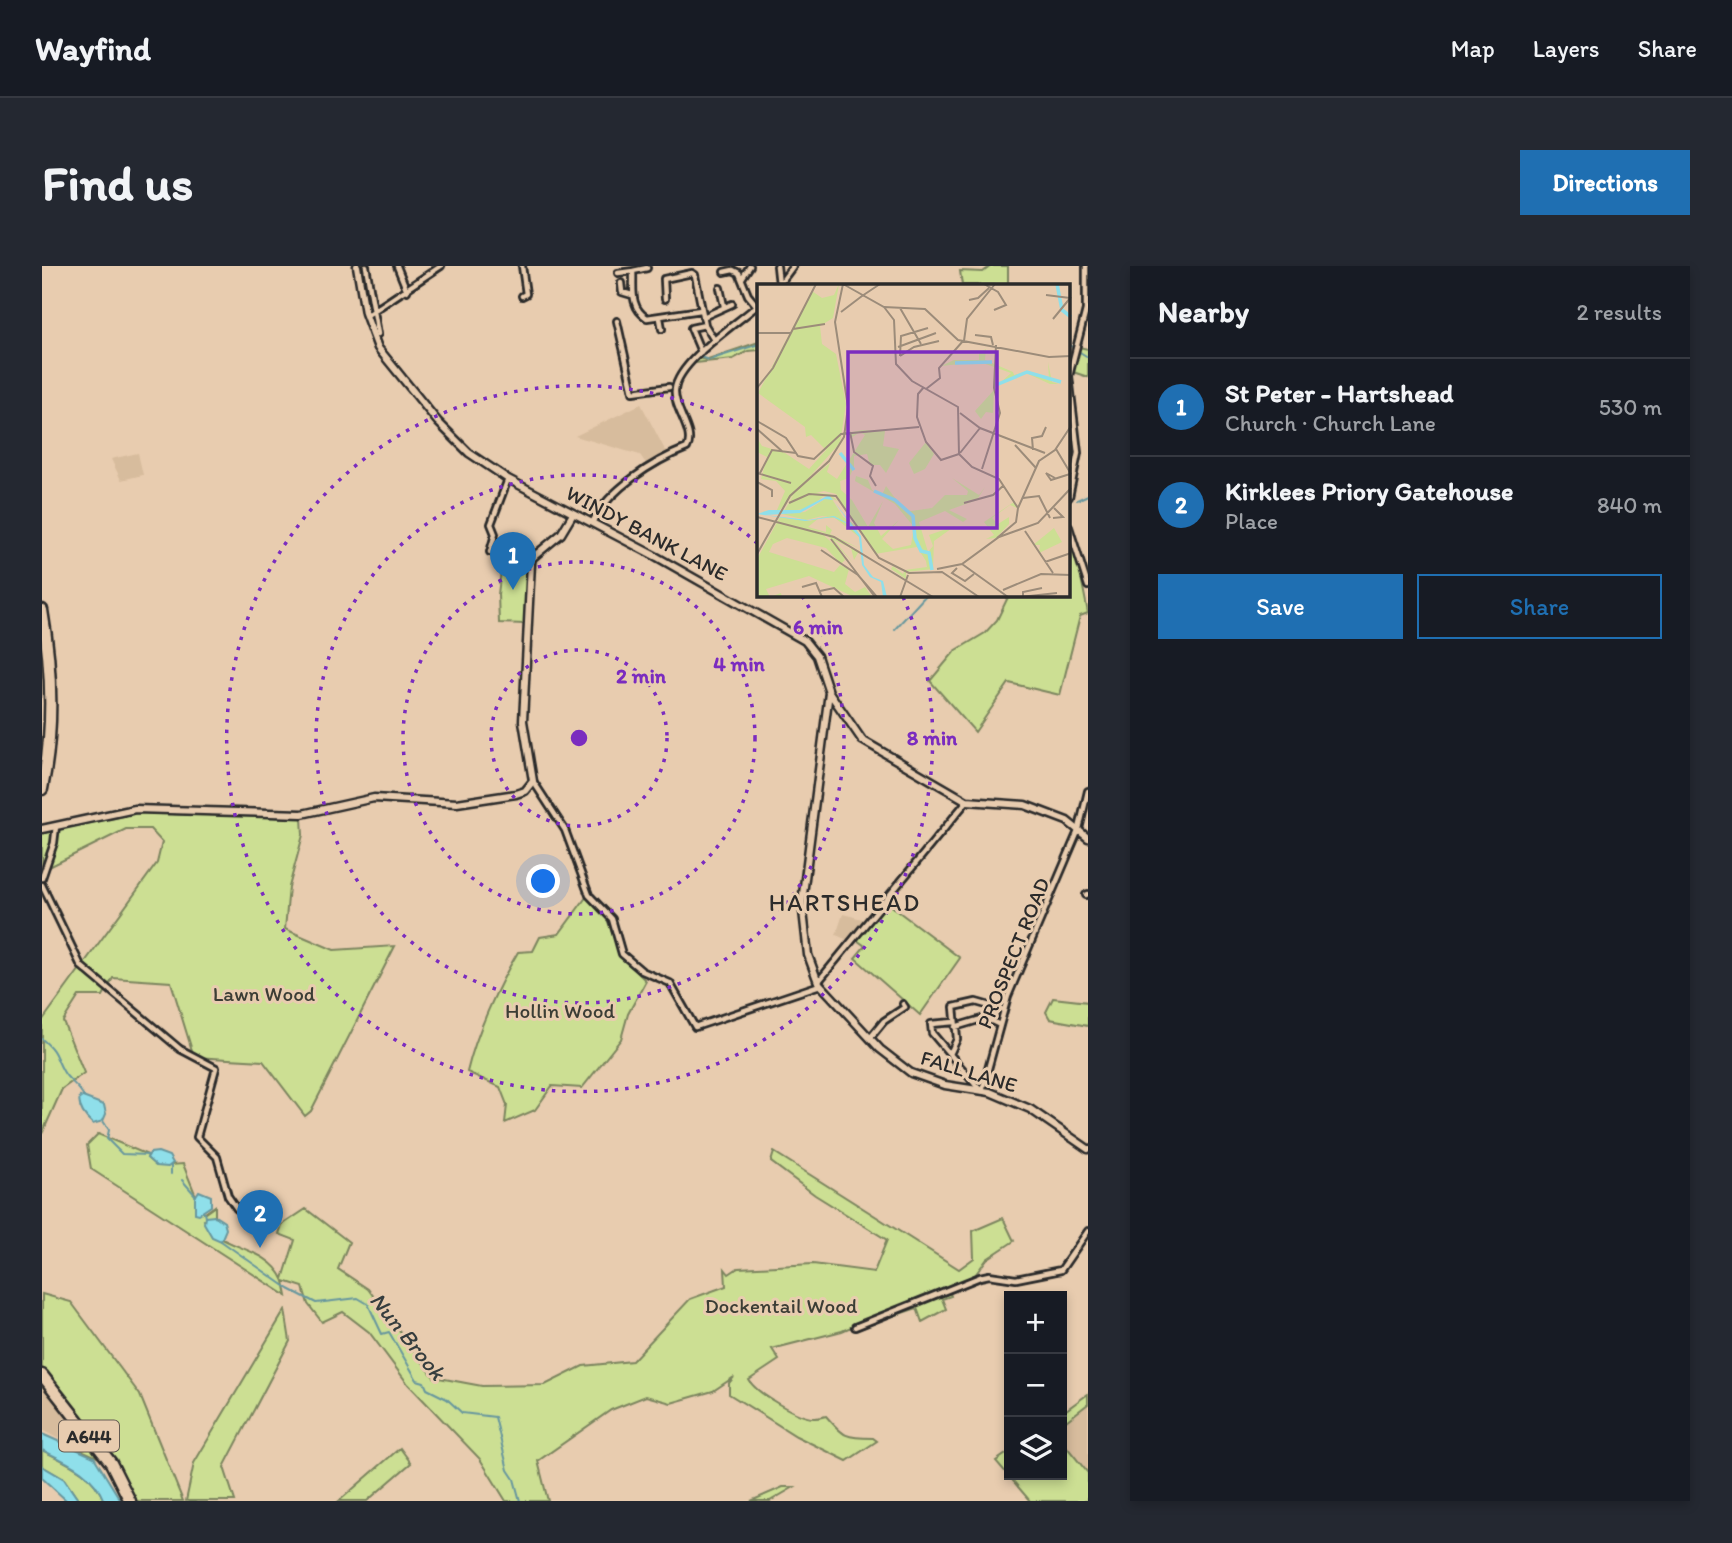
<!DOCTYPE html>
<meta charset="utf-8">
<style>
:root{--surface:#171b24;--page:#242831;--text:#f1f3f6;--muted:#9ea1a6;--line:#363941;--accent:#1f6fb2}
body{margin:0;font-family:Itim,sans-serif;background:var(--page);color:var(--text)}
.controls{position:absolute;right:21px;bottom:21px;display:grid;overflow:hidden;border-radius:0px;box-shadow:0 4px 10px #0003}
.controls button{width:63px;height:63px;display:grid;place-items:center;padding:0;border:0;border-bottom:2px solid var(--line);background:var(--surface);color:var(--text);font:35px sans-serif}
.you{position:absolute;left:502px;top:616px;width:24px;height:24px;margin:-18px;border:5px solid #fff;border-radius:50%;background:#1a73e8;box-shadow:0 0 0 10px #1a73e833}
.badge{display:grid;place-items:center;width:46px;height:46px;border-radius:50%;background:var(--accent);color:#fff;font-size:23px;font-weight:700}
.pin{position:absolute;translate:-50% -58px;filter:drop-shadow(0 2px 4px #0008)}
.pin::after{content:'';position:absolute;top:37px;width:24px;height:21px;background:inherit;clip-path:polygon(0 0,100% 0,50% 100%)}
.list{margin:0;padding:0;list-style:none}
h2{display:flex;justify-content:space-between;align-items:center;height:91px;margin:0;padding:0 28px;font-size:30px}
h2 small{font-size:23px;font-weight:400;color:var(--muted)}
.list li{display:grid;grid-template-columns:46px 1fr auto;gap:21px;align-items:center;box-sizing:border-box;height:98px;padding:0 28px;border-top:2px solid var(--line)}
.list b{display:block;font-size:26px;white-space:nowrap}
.list p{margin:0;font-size:23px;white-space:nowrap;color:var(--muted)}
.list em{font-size:23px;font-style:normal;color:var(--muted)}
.actions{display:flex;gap:14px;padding:21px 28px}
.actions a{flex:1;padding:16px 0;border:2px solid var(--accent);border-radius:0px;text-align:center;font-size:24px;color:var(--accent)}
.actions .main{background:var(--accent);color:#fff}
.icon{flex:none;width:38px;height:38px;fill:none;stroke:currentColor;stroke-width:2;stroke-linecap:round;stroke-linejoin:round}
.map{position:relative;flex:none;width:1046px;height:1235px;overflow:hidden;border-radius:0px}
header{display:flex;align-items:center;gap:42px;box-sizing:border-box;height:98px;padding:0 35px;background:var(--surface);border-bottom:2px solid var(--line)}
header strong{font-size:33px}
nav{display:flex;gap:38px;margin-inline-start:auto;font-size:24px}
.intro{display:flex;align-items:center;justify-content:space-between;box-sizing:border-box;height:168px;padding:0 42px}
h1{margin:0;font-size:49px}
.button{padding:18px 32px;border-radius:0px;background:var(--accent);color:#fff;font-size:24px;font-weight:700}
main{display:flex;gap:42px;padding:0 42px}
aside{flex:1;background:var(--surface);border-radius:0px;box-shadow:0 4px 10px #0003}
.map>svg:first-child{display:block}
</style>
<header>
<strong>Wayfind</strong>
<nav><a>Map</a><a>Layers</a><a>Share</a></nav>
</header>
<div class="intro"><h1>Find us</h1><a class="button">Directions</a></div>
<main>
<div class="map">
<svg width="1046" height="1235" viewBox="0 0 1046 1235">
<rect width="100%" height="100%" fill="#e8ccaf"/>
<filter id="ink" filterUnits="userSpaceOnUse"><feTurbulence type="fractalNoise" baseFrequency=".0143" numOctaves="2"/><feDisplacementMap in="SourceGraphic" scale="14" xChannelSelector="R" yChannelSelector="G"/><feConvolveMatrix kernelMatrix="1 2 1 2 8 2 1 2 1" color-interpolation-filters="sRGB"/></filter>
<g filter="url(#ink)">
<path fill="#d7bc9d" d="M599,138l24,46 5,1 -23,14 -7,-10 -65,-19z
M96,187l5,22 -22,5 -10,-21z
M801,648l23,6 -16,21 -14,-6z
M0,1113l38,51 -8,16 -30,-16z
M1046,1138v69l-26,-32v-17z"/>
<path fill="#ccdf93" stroke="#7c855f" stroke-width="2" d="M949,0h17v19h-46l-2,-14 23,1z
M717,76v8l-11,1 -15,8 -38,4 4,-5 6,2z
M1037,81l9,2v28l-15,-5z
M1027,272l10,29 9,46 -8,3 -20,79 -51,-12 -34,49 -45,-51 25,-30 30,-18 12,-13 12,-25h60z
M461,289l25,4 -4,65 -25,-1 -1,-29z
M96,547l164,5 1,17 -14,52 -4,42 49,21 61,-4 -84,165 -6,5 -42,-55 -69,-4 -23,-75 -58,-4 -10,18h-24l-16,25 21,52 -22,16 -20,45v-113l115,-158 5,-21 -12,-13h-24l-81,40 -3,9v-45z
M545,630l18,18 16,42 25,25 -18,33 -7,25 -39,49 -30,-2 -17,24 -30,13 2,-18 -7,-18 -33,-15c9,-38 31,-87 51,-120l15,-1 7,-14 19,-3z
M845,637l73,55 -40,57 -65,-57 10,-12 -8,-6z
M1011,732l35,4v24l-38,-7 -4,-7z
M56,868l50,21 -1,3 9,8 27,-2 13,32 1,12 8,5 10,-7v10l-11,4c11,30 63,24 79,59l12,-39 -16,-6 3,-9 24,-16 43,33 -11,27 30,20 66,88 48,9 63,-1 38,-19 49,-5 58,-62 36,-13 -1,-17 4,5 9,-6 75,-4 61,8 13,-32 -72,-45 -44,-33 3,-10 185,117 15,-11 -1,-27 30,-13 11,23 -27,18 -12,16 -13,6v4l-14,4 3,7 -9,3 4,10 -24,13 -5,-14 -30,10 -4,-5 -41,18 -70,18 7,11 -30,20c7,13 51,39 66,38 4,0 7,-1 11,-2 18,21 20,22 47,22l4,3 -30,20 -51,-25 -67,-42v-11l5,-6 -21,14 -42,12 -25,-7 -35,14 -73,51 10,40h-42l-26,-42 -72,-75 -39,-52 -26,-20 -21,10 -14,-18 -5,-17 -19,-6 3,15 -196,-127 -4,-24z
M0,1028l29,8 69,93 43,106h-52l-6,-15 -83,-113z
M243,1044l5,31 -66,126 11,34h-49l8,-38z
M1046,1128v10l-26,20v-11z
M38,1164l17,27 -25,-11z
M1020,1175l26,32v28h-58l-34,-40 13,-9v23h53z
M358,1182l11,15 -44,38h-28z
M0,1184c25,13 52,23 62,51h-25l-15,-22 -22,-13z
M741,1221h11l-24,14h-19z"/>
<path fill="#8fdfea" stroke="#67979e" stroke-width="2" d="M38,830l24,9 2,9 -3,7 -10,3c-8,-7 -16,-17 -13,-28z
M116,886l11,4 4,7 -5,4 -12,-1 -9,-8 3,-5z
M157,925l12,5v10l-12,8 -4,-1v-16z
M173,950l9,6 2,7 -5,12 -9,-4 -8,-14 1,-6z
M0,1168l52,23 27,44h-17c-10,-28 -37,-39 -62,-51z
M0,1200l22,13 15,22h-12l-25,-23z"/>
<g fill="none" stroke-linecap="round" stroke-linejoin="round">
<path stroke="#67979e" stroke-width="2" d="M1027,79l3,2
M1036,85l10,6
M658,91l9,3 50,-16
M1035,234l11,-5
M853,363l31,-34
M0,773c16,14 12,16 21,32 5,10 16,14 21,26
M61,855l6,9 -2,9 15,15 26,1
M129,899v9
M140,914l14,16
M162,947l1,4
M179,975l68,48 27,14 42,-5 10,6 14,30 7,-2 28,48 7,2 3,7 20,10 15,14 33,4 13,53 6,9 6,22"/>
<defs>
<path id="street" d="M324,0l12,68
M355,0l10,25
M480,0l4,28 -4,2
M735,0l2,18
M591,5l14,-3
M682,6l9,-2 6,3 9,22 9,11
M576,7l15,-2c1,17 -4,36 14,47l54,-8
M700,12l8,-12
M579,17l1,9 10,3
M737,19l14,-19
M678,22l4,18
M623,33l-1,-20 28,-6 3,2 10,50
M324,50l75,-50
M661,51l29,-13
M618,52l2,11
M575,55l16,71 36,-5
M659,86l-10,-24 14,-3 9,15
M466,213l-17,45 4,10 -5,18 42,6
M1027,231l9,-44 -9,-77 17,-66v-44
M550,257c16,-33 61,-62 95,-75 9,-16 -14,-39 -12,-58 3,-29 63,-67 84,-86
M1027,261l19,59
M491,515l32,49 24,65 23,24 10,35 20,17 28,12 25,44 125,-42
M0,612l12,-35 2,-17
M0,619l39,81 99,83 36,19 -19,69 20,20 11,39 9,13
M1044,629l2,-1
M776,716l149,-181
M912,756l-23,2 1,9 48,57
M913,761l30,-9 15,7
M828,772l14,-17 21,-14 -2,-3
M908,788l7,-15 -3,-32 22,-5 28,8
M940,825l26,-95 71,-167 9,-38
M813,1061l125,-50 9,-2 27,4 45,-9 27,-39"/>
<path id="secondary" d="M315,0l8,47 13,35 60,74 31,31 39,26 149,78 148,84 12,15 12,36 33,48 105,61 58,4 42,16 21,17
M787,426l-27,210 6,53 10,27 62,67 31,24 34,12 45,7 40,17 58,40
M0,563l93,-20 167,5 72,-16 83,5 59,-9 9,-3 8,-10 -10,-60 8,-158 1,-5 29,-24 12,-20"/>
<path id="highway" d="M0,344c10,58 12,120 0,179
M0,1109l69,88 19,38"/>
</defs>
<use href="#street" stroke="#2b2b2b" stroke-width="10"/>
<use href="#secondary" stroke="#2b2b2b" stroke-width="11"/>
<use href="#highway" stroke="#2b2b2b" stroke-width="15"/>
<use href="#street" stroke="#e8ccaf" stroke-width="4.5"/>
<use href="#secondary" stroke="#e8ccaf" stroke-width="6"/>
<use href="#highway" stroke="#e8ccaf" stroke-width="10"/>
</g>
</g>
<g fill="none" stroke="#7b2cbf" stroke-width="3.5" stroke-dasharray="3.5 7">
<circle cx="537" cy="472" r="88"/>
<circle cx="537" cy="472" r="176"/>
<path d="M760 330A264 264 0 1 1 715 277"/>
<path d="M861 331A353 353 0 1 1 716 168"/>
</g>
<g text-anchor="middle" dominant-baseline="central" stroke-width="6" stroke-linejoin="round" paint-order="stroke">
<rect fill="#e8ccaf" stroke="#645b53" stroke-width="2" x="17" y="1154.5" width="60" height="31" rx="5"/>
<g font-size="19" font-weight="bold" fill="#2b2b2b">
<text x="47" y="1170">A644</text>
</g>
<g font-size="21" fill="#2b2b2b" stroke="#e8ccaf">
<text transform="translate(605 267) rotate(28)">WINDY BANK LANE</text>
<text transform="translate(971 687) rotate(-68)">PROSPECT ROAD</text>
<text transform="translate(927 805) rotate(17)">FALL LANE</text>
</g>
<g font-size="21" fill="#3b3d35" stroke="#e8ccaf">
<text x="222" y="727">Lawn Wood</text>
<text x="518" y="744">Hollin Wood</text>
<text x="739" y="1039">Dockentail Wood</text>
</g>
<g font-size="23" font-style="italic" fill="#353d3e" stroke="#e8ccaf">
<text transform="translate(366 1070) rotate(51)">Nun Brook</text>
</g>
<g font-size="24" letter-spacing="2" fill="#2b2b2b" stroke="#e8ccaf">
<text x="803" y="636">HARTSHEAD</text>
</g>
</g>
<g transform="translate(715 18)">
<rect width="313" height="313" fill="#e8ccaf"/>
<path d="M82,0l-6,34 -13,8 2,18 14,10 10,50 -6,39 -61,68 -20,1 18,-2 8,-19 -9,-10 -15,-2 6,-22 -10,-5v-14l5,8 23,7 24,16 17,-19 -15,-15 -5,2 -1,-10 -47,-34 54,-102 10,7 12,-3zM229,65l-1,11 28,12 1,3 13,-4 22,9 -1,-18 4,20 7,2h-9l-24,-11 -28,12 13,-12 -31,-11 -39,4 13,-6h25v-7zM237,106l-1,23 -7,-1 -5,7 -6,-8zM105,146l23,1 -2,15 16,3 -13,24 -6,-8h-10l-3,-11 -13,2v11l-5,11 -9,3 1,9 11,10 16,27 15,-26 -9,22 7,13 18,-16 -17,19 11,10 18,-4 3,-18 -19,-23 -40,-23 1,-5 12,4 4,10 10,5 4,-9 18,24 7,1 21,-3 13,-13h22l1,-4 -16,-13 27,17 6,-8 -8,13 -28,10 18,9 -4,3 -18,-11 -26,11 9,30 5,-6 -4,-11 26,-9 -21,15 -1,28 -27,3v7l-15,-10 2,-3 10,8 2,-4 22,-3 -1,-6 -9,-14 -42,7 -39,-60 -12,-3 -8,2 14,1 8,7 -14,-5 -17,13 -23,2 12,-20 34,-28 -3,9 10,7 28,-44 -5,-3 -12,8v-7zM169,158l8,12 -9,15 -11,5 -5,-11zM68,215h7l11,18 13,8 3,12 -24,-19h-16l-11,9 18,5v-7l6,5 -2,4 29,14 -18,-7 18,10 -5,9 -3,-12 -17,-8 19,23 -27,-29 -7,-3 20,18 6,11 -4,4 -15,-16 -39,-10 -14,6 -4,8 65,20 6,-7 9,4 -4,15 10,8 10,-5 7,10h-18l-45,-21 -43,13 4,8 11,-4 1,4h-25v-38l23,-42 30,4 12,-4 7,-1h-7l-16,4 -24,-6 23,-2zM257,218l3,6 -7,-3 -18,13 6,6 11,-7v7l-13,14 -10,1 8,-4 -10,-13zM297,244l8,14 -23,11 1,-8h-7z" fill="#ccdf93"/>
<path d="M72,211l32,41 3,29 9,12 10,4 4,16h-4l-2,-15 -11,-5 -8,-12 -3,-28 -11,-13 -15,-7 -28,4 -48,-7 12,-4h31zM68,215l8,1 18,25 -17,-9 -26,4 -43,-5 35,-2z" fill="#8fdfea" fill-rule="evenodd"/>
<path fill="none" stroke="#8fdfea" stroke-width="3.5" d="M300,0l5,26 9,7M198,79l37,-1M239,101l31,-13 34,10M83,169l14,17M117,207l21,9 18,16 2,22 6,13 8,2 3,17"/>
<path fill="none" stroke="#9c8c7a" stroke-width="2" d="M86,0l41,23 41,2 33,31 91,17 22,-1M227,0l14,8 8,13 -12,5M289,11l24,3M105,12l18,-12M212,16l9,-2 11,-10M127,23l10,13 2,44 16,17 46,26 1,47 13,13 27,12 19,29 -2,14 -19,16M143,24l21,36M84,28l21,-16M296,35l18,-22M36,45l32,-5M0,49h34M218,51l16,2 2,8M207,57l3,-22 28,-35M141,63l38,-14M143,72l1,-20 27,-8M143,72l14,-9 25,-6M167,103l-6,7 -1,23 9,25 15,18 18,-6M0,104l16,-20 43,-84M169,105l14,-11 -1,-10 24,-27M203,129l20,15 65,25M0,137l29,17 12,18 16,3 27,-25 78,-7M0,145l26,23M93,148l4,20 19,14 -3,10 6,10M258,161l21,23M299,165l15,25M276,166l-1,-12 10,-2 4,-9M203,169l20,-25M225,185l18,-56 -6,-25 2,-43M0,189l34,10M3,189l12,-23 24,3M298,194l-9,-5 5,7 19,-6M0,198l15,8v7M266,214l16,-2 11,22M32,219l20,-9 27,2 43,62 30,15 33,-1 37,25M207,219l29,-8 11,-10M261,224l21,-47 16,-11 16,-24M0,233l77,20 99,60M296,234l10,-1 -9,-9M268,247l28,42M74,255l44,58M64,266l37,25 19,22M0,270l33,-58 39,-35 15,-24 4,-30 -13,-85 8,-38M288,278l26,-9M205,280l46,33M200,284l-5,5 13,8 9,-7M180,285l25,-5 37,-27 39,-14 33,-35M45,303l14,-4 6,14M246,306l38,-16 30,1M63,307l14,-3 10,9M266,312v-4l19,-4M143,313l8,-22M263,313l37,-4"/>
<path fill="#7b2cbf" fill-opacity="0.15" stroke="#7b2cbf" stroke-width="3.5" d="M91,68h149v176h-149z"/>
<rect width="313" height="313" fill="none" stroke="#2b2b2b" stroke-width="3.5"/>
</g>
<circle cx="537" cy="472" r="10" fill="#7b2cbf" stroke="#e8ccaf" stroke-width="3.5"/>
<g font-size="21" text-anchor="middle" font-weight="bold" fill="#7b2cbf" stroke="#e8ccaf" stroke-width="6" stroke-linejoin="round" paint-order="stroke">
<text x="776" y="368">6 min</text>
<text x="697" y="405">4 min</text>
<text x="599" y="417">2 min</text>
<text x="890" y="479">8 min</text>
</g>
</svg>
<div class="controls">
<button>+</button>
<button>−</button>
<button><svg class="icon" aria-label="layers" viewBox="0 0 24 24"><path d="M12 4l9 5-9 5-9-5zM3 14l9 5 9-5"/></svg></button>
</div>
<div class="you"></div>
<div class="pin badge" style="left:471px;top:324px">1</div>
<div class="pin badge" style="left:218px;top:982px">2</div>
</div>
<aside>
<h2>Nearby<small>2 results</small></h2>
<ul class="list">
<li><span class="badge">1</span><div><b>St Peter - Hartshead</b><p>Church · Church Lane</p></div><em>530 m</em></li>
<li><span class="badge">2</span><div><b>Kirklees Priory Gatehouse</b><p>Place</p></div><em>840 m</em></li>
</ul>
<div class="actions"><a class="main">Save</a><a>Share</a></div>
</aside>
</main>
